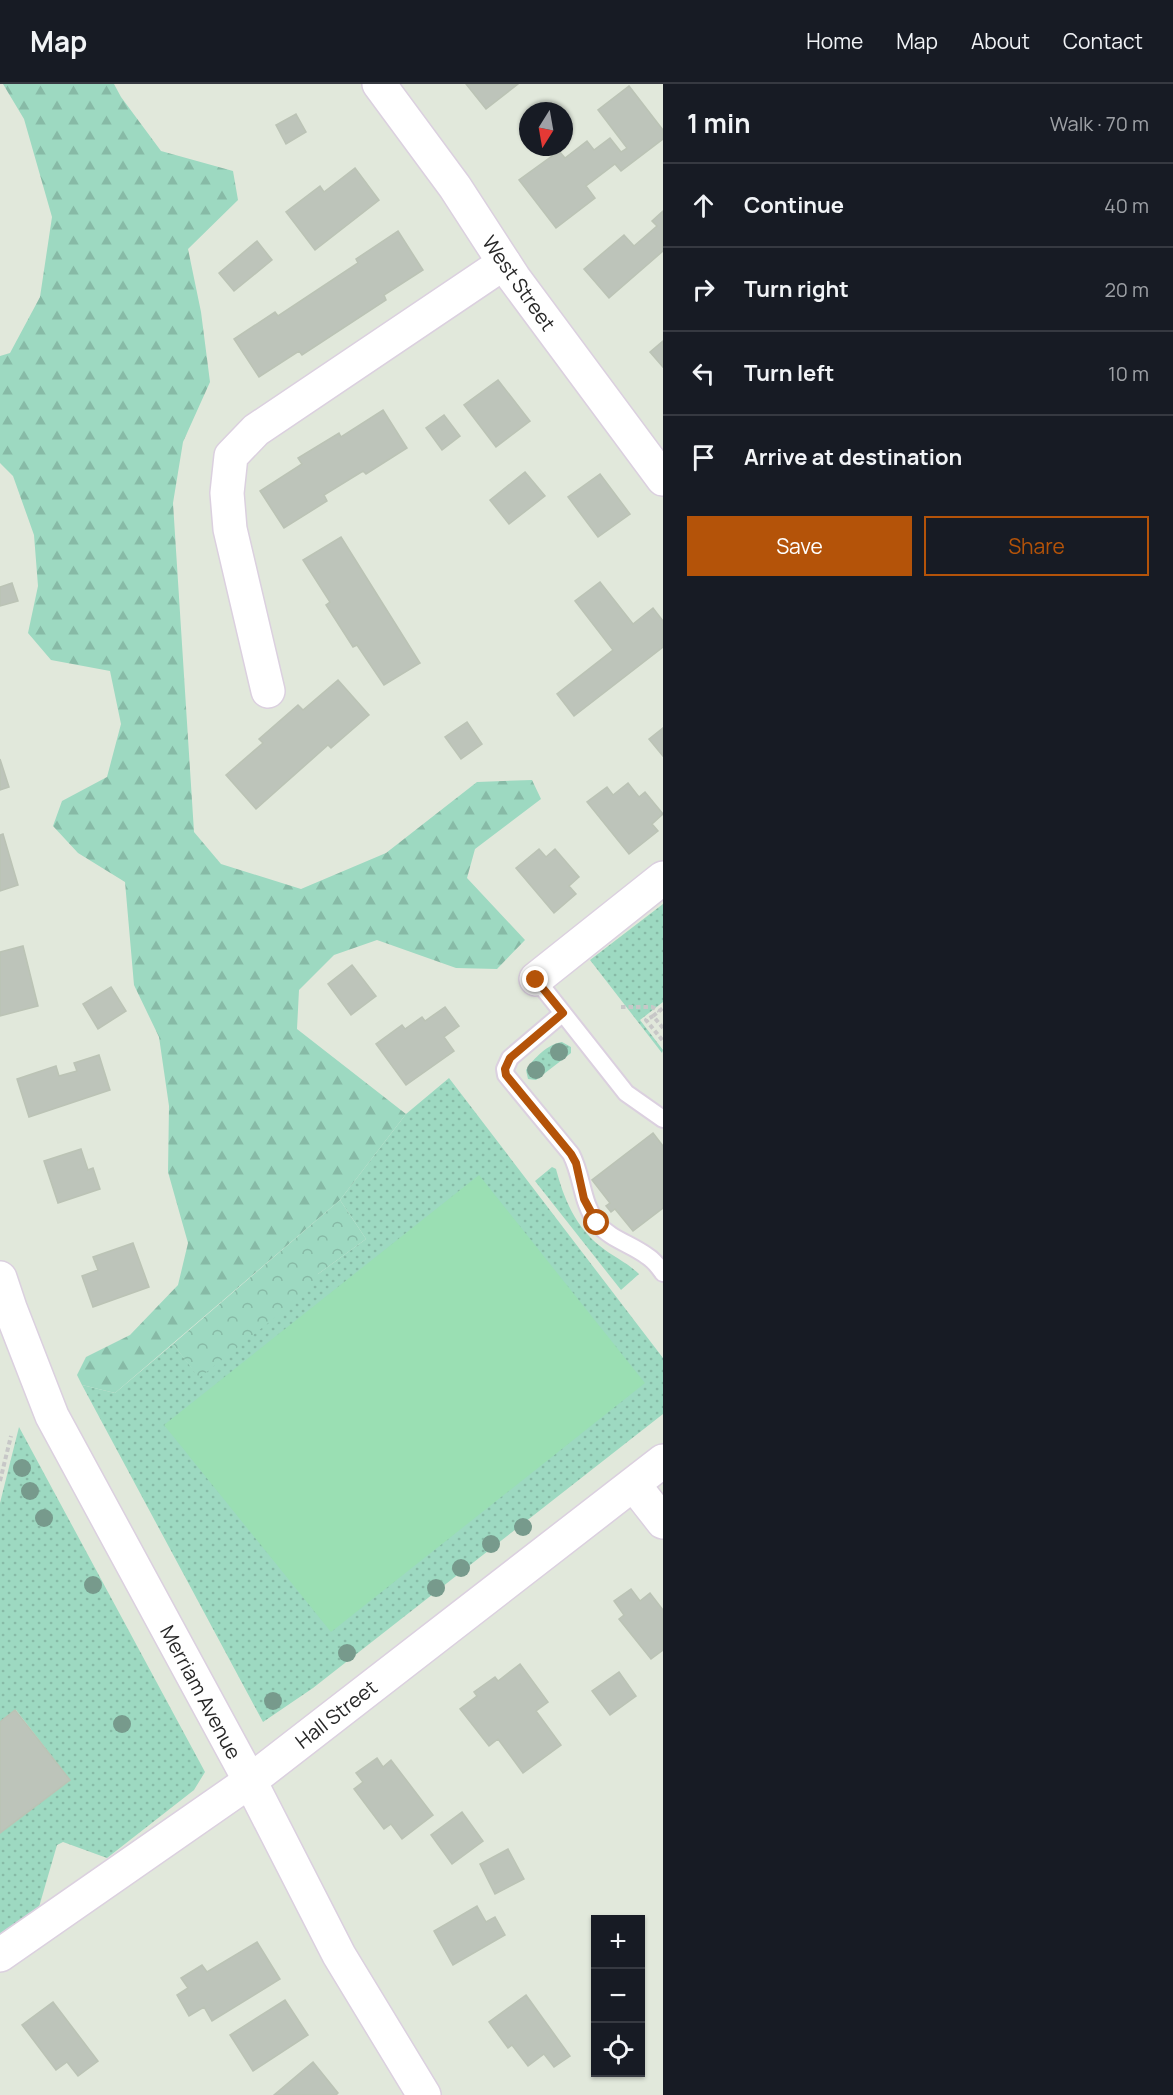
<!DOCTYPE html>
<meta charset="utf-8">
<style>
:root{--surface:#171b24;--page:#20242c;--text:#f1f3f6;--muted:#9ea1a6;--line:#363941;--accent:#b45309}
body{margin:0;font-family:Manrope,sans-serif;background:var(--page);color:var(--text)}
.controls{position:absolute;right:18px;bottom:18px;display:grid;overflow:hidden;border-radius:0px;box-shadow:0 2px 4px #0004}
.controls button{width:54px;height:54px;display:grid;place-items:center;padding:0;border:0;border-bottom:2px solid var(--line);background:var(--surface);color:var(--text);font:30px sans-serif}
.compass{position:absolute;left:519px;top:18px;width:54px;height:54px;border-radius:50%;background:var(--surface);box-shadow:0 2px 4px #0004;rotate:191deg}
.stop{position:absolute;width:18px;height:18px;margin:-14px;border:4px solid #b45309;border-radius:50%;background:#fff}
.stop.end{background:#b45309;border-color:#fff;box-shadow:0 2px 6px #0008}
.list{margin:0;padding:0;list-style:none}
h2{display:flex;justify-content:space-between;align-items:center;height:78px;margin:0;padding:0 24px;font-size:26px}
h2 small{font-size:20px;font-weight:400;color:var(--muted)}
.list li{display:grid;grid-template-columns:39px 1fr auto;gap:18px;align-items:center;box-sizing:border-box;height:84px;padding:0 24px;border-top:2px solid var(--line)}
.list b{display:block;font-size:22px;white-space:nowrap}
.list em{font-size:20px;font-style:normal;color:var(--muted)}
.actions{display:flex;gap:12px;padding:18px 24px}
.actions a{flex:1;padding:14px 0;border:2px solid var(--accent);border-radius:0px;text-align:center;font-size:21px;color:var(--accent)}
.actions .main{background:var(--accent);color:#fff}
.icon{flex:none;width:33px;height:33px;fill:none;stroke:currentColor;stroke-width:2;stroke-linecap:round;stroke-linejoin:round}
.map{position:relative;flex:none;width:663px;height:2011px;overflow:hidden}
header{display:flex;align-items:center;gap:36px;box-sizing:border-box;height:84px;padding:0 30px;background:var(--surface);border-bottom:2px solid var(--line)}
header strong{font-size:28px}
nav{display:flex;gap:33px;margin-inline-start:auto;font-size:21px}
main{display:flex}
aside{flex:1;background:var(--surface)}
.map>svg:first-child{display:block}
</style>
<header>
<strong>Map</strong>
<nav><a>Home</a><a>Map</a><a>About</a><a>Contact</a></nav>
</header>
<main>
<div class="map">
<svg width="663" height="2011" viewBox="0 0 663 2011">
<defs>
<pattern id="grass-dots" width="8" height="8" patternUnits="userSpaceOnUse" patternTransform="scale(1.5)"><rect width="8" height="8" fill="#9dd9c1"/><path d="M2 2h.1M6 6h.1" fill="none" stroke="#87baa6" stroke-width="1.8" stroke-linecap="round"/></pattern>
<pattern id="forest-firs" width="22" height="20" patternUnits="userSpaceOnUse" patternTransform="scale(1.5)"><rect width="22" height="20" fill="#9dd9c1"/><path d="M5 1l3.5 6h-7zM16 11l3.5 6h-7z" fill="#87baa6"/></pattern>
<pattern id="park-crowns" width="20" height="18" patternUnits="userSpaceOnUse" patternTransform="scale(1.5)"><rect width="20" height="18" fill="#9dd9c1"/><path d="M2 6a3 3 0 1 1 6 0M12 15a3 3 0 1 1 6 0" fill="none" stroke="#87baa6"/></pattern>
</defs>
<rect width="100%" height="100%" fill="#e1e8db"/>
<path fill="url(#grass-dots)" d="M663,820v98l-23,18 23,30 -1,3 -72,-93z
M562,958l9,5v6l-35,27 -8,-1 -2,-9c8,-12 22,-26 36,-28z
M449,994l214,280v56l-350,274 -50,34 -181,-337 33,8 58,-49 26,33 119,-103 48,-35 -26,-39 66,-86z
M552,1083l4,2c8,30 19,57 44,77 12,10 28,17 39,28l-18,16 -86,-109z
M19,1343l186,345 -11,18 -87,68 -44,-16 -6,3 -18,62 -5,11 -34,24v-109l70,-53 -54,-70 -16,12v-219z"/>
<path fill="url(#forest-firs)" d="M3,0h111l7,13 40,54 72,20 5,29 -50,49 13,63 9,70 -27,60 -10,61 21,329 27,32 80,25 85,-36 91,-71 55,-2 9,19 -66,50 -8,29 58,62 -28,29 -41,-1 -79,-28 -43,15 -35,35 -2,39 109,85 -66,86 -225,193 -33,-8 -5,-10 9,-18 44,-22 48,-50 10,-42 -20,-71 1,-66 -10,-69 -25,-52 -9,-103 -47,-29 -25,-27 9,-25 45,-24 14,-53 -11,-53 -59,-11 -23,-27 10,-47 -4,-51 -21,-59 -13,-13v-107l10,-3 30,-56 12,-80 -28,-98z"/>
<path fill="url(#park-crowns)" d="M340,1116l26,39 -48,35 -1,7 -6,8 -112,89 -26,-34z"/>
<path fill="#9adfb3" d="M479,1091l166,208 -314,249 -167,-207z"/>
<path fill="#bdc4ba" stroke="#bbc3b5" stroke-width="1.5" d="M466,0h52l-32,25z
M629,2l34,44v9l-42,32 -6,-7 -29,22 9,12 -39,30 -37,-48 40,-29 6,7 22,-17 7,9 16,-12 11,14 6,-4 -29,-38z
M296,30l10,18 -20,12 -10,-19z
M355,84l24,32 -64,50 -29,-38 34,-26 4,6z
M663,127v40l-54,47 -25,-29 40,-34 10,11 23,-20 -5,-5z
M398,147l25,39 -39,25 2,5 -84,55 -3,-4 -40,26 -25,-38 41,-27 3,4 80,-53 -2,-4z
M257,157l15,19 -38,31 -15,-18z
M663,257v26l-13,-15z
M498,296l32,41 -34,26 -32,-42z
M383,326l24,38 -41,26 -3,-3 -39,24 3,6 -43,27 -24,-37 42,-27 -4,-6 41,-25 2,4z
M444,331l16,21 -18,14 -16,-22z
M525,388l20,24 -36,28 -19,-24z
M600,390l30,40 -32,23 -30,-40z
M341,453l79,126 -36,22 -27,-40 -4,2 -27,-42 4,-3 -27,-42z
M600,498l33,42 20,-16 10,13v26l-89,69 -17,-22 56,-44 -38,-49z
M12,499l6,18 -18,5v-19z
M338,596l31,35 -38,33 -3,-3 -72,64 -30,-34 37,-32 -4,-4 39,-34 5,5z
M467,638l15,22 -21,15 -16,-22z
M663,644v28l-14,-17z
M0,675l9,28 -9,3z
M628,699l11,14 6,-5 18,22 -11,10 6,7 -29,23 -42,-52 20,-15 6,8z
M3,750l15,51 -18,6v-56z
M539,765l7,8 9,-8 24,28 -10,9 7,8 -22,19 -38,-45z
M23,862l15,60 -38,10v-64z
M352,881l24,31 -25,19 -23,-31z
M111,903l15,24 -28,18 -15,-25z
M445,923l14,19 -15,11 10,14 -48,34 -30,-41 26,-19 3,4 17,-12 3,4z
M99,971l11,35 -81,27 -12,-38 39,-13 3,10 18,-5 -3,-8z
M653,1049l10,13v62l-30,23 -18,-22 -4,3 -5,-6 4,-3 -18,-23z
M81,1065l7,21 5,-2 7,21 -42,14 -14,-42z
M133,1159l16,44 -56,20 -11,-31 16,-6 -5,-13z
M631,1505l9,12 10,-8 13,17v40l-12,9 -32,-40 5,-4 -10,-14z
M520,1580l28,38 -12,9 25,34 -38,28 -25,-34 -9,7 -29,-37 17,-13 -3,-4 21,-15 3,4z
M619,1588l17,24 -26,19 -18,-24z
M15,1626l55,70 -70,53v-111z
M377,1674l6,9 8,-7 42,55 -31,24 -11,-15 -7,5 -30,-40 9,-7 -7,-9z
M462,1728l21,29 -31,23 -21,-29z
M508,1765l16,30 -29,15 -15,-30z
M477,1822l9,16 9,-5 10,18 -52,30 -19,-34z
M257,1858l23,37 -68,42 -8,-14 -15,9 -12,-21 11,-7 -7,-10 21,-13 5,7z
M526,1911l44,61 -16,11 -10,-13 -16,12 -16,-21 -4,3 -19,-26z
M285,1916l23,35 -55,36 -23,-36z
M53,1918l45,59 -20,15 -11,-14 -11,8 -34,-45z
M313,1978l25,31 -2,2h-62z"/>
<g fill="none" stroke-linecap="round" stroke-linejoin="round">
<defs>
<path id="lane" d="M536,895l90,114 37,26
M563,929l-53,45 -5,11 1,6 65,79c12,23 10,48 26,69 13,16 34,21 50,33 7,4 11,10 16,17"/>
<path id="street" d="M268,607l-38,-162 -3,-36 4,-37 25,-26 248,-167
M536,895l127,-101
M634,1401l29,37
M0,1871l250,-174 413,-320"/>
<path id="secondary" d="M379,0l76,103 59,91 149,201
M0,1194l10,30 42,108 198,365 89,174 85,140"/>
</defs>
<use href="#lane" stroke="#dbd0df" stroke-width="20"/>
<use href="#street" stroke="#dbd0df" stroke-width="36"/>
<use href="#secondary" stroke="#dbd0df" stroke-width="36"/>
<path stroke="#c7c7c7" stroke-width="4" stroke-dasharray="4.5 3" stroke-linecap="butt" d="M621,923h31l7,4
M653,932l10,-8
M663,944l-10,-12 -7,4 17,21
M0,1397l11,-45"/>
<use href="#lane" stroke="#fff" stroke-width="16"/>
<use href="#street" stroke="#fff" stroke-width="33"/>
<use href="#secondary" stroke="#fff" stroke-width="33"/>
</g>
<g fill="#779a8c">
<circle cx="559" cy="968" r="9"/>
<circle cx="536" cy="986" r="9"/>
<circle cx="22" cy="1384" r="9"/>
<circle cx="30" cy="1407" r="9"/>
<circle cx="44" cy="1434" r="9"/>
<circle cx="523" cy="1443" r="9"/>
<circle cx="491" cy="1460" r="9"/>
<circle cx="461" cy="1484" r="9"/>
<circle cx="93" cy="1501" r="9"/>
<circle cx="436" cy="1504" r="9"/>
<circle cx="347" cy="1569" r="9"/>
<circle cx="273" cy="1617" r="9"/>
<circle cx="122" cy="1640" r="9"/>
</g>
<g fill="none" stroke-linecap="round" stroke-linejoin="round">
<path stroke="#b45309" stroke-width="8" d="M536,896l27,33 -53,45 -5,11 1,6 65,79 5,9 8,36 13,24"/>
</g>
<g text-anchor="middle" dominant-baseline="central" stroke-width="4.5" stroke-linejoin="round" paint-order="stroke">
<g font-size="20" fill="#272727" stroke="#fff">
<text transform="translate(519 199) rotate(55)">West Street</text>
<text transform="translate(201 1608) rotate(62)">Merriam Avenue</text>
<text transform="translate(336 1630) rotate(-38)">Hall Street</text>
</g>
</g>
</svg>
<div class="controls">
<button>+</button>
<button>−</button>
<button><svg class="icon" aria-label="locate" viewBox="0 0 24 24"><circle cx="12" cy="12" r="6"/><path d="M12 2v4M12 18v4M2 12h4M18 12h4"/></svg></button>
</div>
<svg class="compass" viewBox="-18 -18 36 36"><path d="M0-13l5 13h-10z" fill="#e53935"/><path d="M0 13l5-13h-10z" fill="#9ea1a6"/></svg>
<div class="stop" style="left:597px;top:1139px"></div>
<div class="stop end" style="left:536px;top:896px"></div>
</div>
<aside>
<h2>1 min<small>Walk · 70 m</small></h2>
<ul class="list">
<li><svg class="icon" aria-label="ahead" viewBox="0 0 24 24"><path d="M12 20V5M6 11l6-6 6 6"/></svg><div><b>Continue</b></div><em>40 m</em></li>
<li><svg class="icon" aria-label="right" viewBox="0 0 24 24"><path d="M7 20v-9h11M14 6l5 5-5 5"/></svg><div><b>Turn right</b></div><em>20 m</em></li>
<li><svg class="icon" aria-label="left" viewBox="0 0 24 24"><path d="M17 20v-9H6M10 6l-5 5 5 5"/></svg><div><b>Turn left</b></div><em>10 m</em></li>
<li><svg class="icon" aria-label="arrive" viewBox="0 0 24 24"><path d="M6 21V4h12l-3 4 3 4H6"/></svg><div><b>Arrive at destination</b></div></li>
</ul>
<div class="actions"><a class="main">Save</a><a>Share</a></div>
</aside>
</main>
